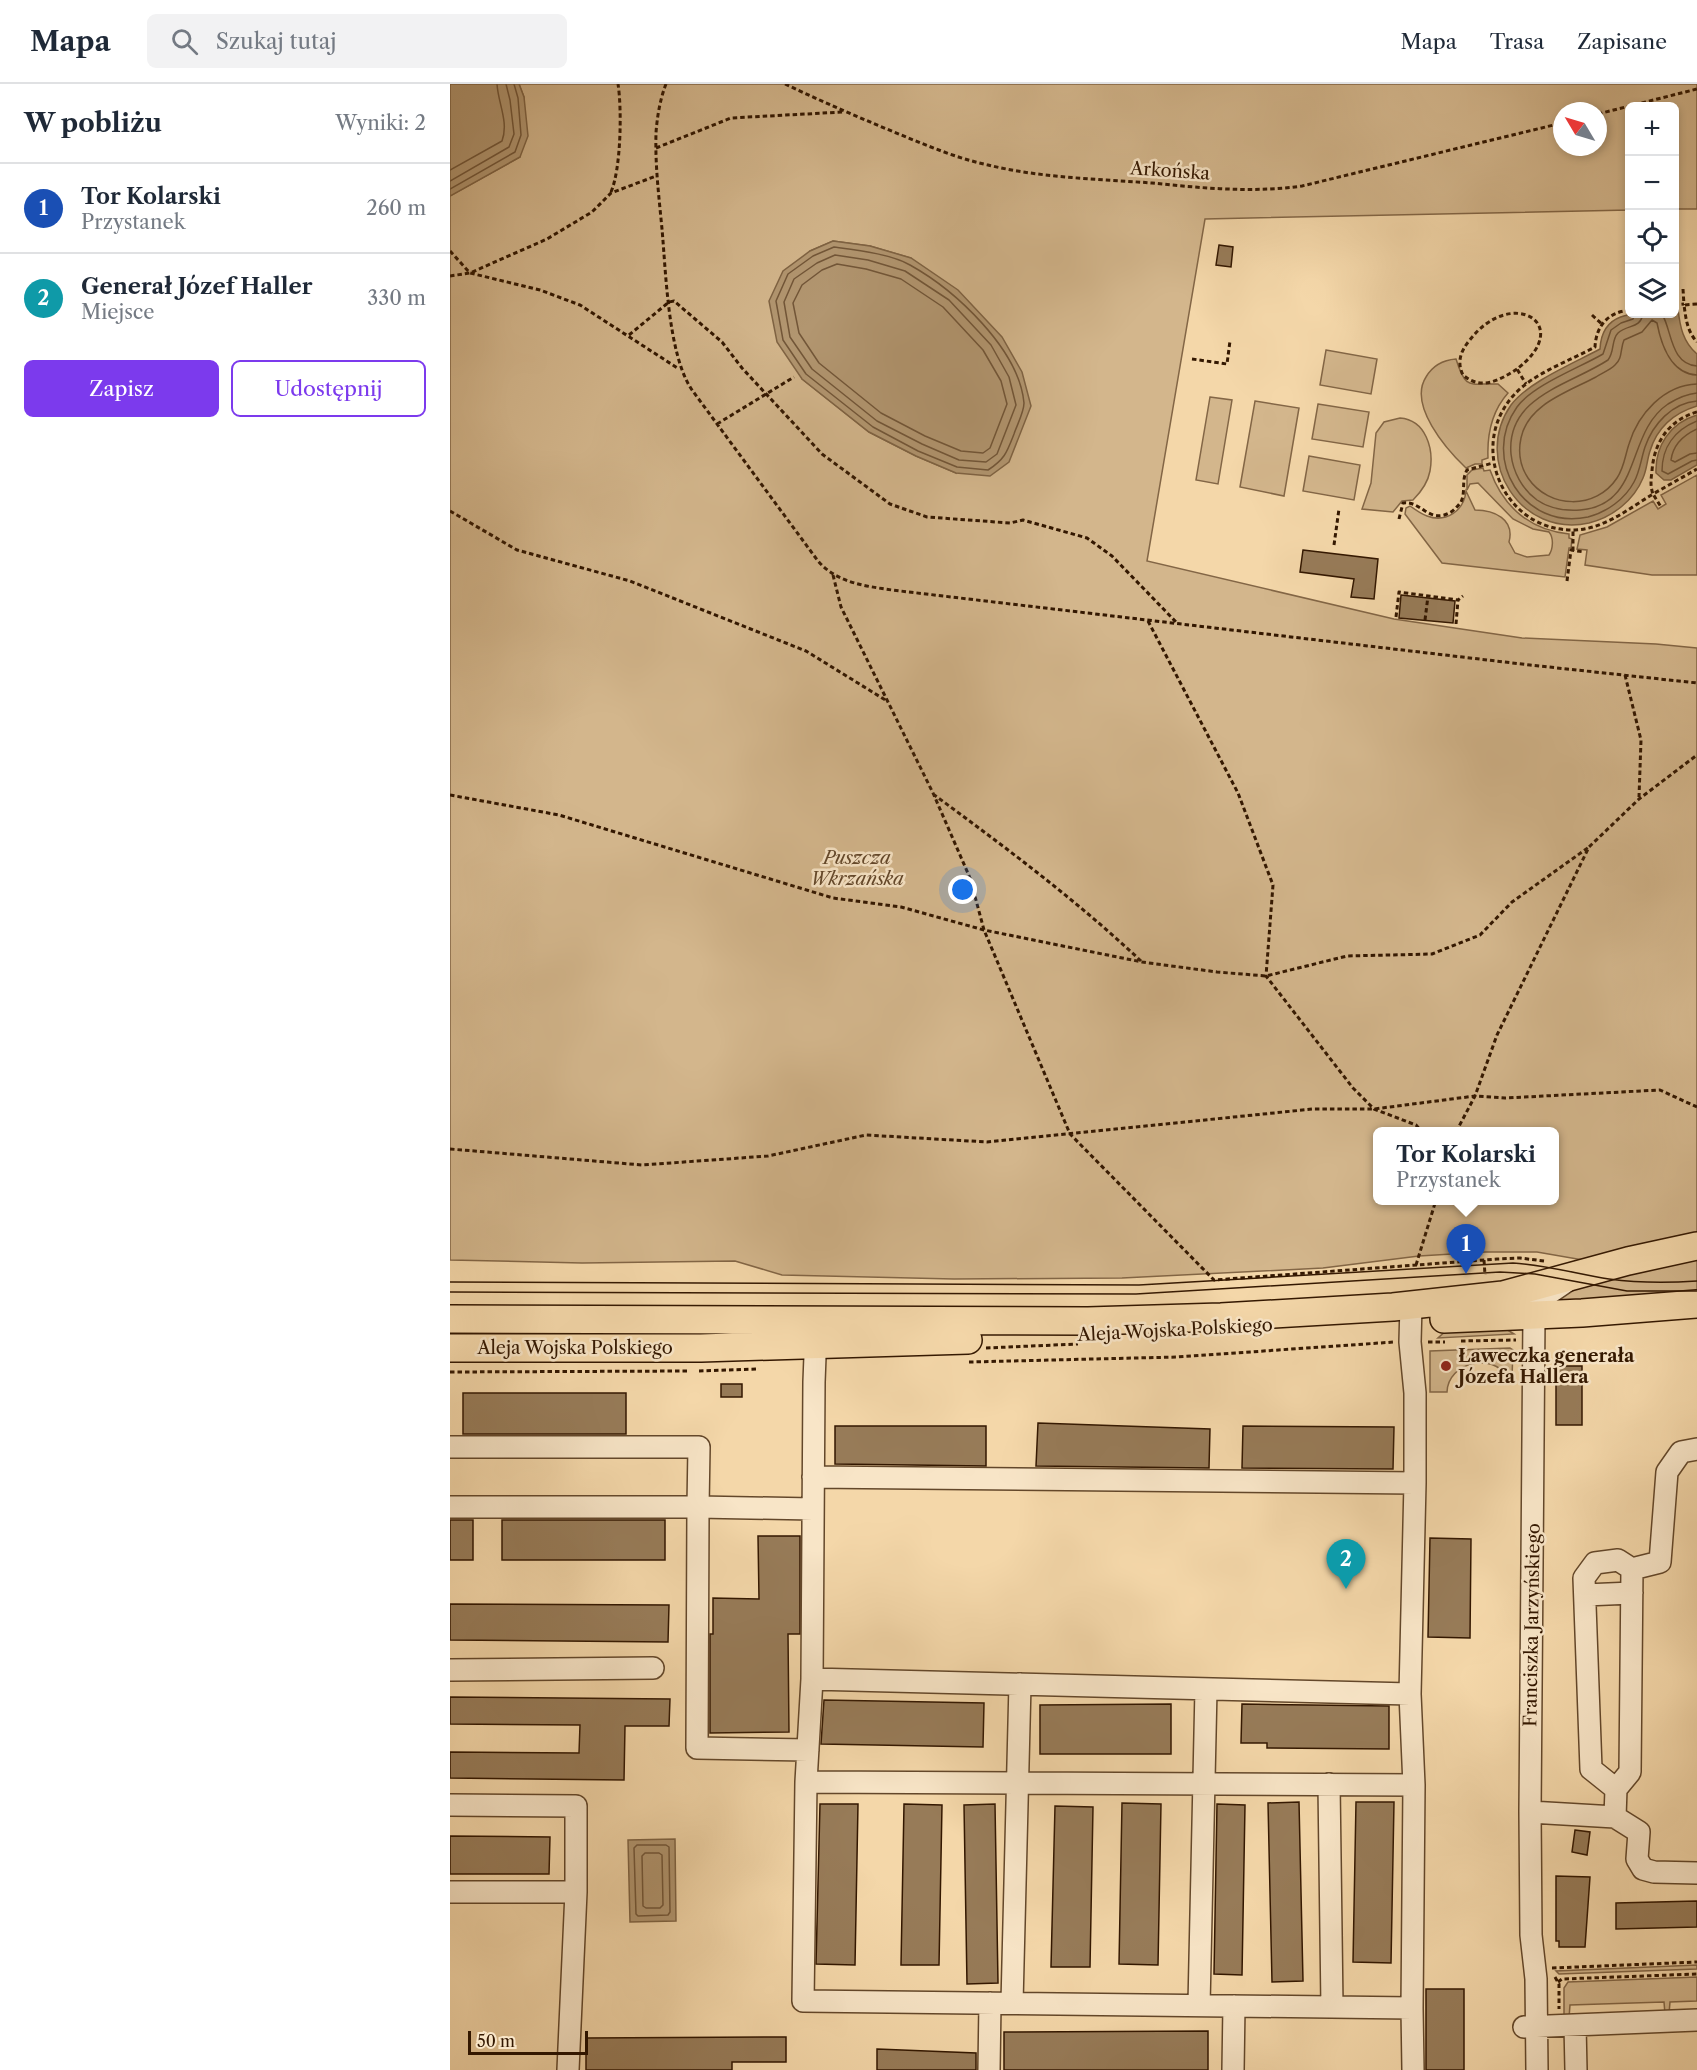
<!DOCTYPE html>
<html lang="pl">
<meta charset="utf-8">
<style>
:root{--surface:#fff;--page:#f2f2f3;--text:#1f2937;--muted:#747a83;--line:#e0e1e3;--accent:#7c3aed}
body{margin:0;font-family:"Libre Caslon Text",serif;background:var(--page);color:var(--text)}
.controls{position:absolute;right:18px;top:18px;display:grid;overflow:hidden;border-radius:9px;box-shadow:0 3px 9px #0003}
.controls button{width:54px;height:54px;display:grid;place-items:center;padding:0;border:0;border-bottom:2px solid var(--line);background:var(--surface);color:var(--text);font:30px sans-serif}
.compass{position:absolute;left:1103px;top:18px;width:54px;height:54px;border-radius:50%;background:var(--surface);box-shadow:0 3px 9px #0003;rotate:308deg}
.scale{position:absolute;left:18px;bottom:15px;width:120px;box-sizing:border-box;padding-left:6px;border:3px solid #331700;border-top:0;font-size:16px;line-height:21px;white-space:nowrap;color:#331700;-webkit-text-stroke:4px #f8e5c7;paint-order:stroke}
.you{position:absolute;left:513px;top:806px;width:21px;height:21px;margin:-15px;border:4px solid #fff;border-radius:50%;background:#1a73e8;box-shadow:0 0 0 9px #1a73e833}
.badge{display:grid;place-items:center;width:39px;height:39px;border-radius:50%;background:var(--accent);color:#fff;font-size:20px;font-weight:700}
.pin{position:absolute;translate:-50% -50px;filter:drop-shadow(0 2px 3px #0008)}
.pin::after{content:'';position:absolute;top:32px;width:21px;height:18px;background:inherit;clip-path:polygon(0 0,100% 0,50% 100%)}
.popup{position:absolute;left:923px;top:1043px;width:186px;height:78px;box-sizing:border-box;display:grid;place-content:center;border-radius:9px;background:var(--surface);filter:drop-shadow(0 2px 4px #0005);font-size:20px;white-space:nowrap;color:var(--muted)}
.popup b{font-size:22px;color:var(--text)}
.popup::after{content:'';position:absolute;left:50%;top:100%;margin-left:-12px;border:12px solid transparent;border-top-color:var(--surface)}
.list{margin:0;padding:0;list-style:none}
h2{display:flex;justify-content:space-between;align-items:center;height:78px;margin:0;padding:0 24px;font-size:26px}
h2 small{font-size:20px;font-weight:400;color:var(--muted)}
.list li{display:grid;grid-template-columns:39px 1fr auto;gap:18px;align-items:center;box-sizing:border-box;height:90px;padding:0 24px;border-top:2px solid var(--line)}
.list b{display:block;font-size:22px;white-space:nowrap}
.list p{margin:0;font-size:20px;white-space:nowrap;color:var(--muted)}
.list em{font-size:20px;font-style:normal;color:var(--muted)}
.actions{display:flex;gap:12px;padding:18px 24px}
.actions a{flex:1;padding:14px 0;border:2px solid var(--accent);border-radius:9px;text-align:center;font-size:21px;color:var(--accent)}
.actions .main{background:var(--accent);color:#fff}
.icon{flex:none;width:33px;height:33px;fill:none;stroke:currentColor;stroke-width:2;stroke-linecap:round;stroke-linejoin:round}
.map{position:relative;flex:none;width:1247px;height:1986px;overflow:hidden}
header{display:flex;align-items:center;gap:36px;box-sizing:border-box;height:84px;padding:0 30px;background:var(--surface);border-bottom:2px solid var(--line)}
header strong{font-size:28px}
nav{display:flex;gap:33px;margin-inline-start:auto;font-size:21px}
.search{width:420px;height:54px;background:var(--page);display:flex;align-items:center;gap:15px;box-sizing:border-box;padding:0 21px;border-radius:9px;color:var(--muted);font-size:22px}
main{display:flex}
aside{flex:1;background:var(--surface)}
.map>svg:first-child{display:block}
</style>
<header>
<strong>Mapa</strong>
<div class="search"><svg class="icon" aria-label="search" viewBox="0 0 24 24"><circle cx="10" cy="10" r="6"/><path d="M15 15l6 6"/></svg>Szukaj tutaj</div>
<nav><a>Mapa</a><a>Trasa</a><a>Zapisane</a></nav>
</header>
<main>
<aside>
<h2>W pobliżu<small>Wyniki: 2</small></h2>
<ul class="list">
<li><span class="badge" style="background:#1a4fb4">1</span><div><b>Tor Kolarski</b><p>Przystanek</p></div><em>260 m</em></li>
<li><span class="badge" style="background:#0f9aa8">2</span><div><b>Generał Józef Haller</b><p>Miejsce</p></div><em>330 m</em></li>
</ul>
<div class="actions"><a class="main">Zapisz</a><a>Udostępnij</a></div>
</aside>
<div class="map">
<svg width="1247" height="1986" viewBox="0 0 1247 1986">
<rect width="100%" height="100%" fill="#f4d7a9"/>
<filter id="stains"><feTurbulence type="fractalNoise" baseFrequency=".00333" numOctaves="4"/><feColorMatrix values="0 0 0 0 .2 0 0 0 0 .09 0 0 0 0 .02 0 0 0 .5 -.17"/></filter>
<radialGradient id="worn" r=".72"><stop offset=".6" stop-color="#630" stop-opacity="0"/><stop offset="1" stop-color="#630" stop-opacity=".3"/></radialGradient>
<path fill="#d3b68c" stroke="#836646" stroke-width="1.5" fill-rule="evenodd" d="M69,0h1178v125h-22l-1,-103h-44l-1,104 -424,9 -58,342 247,58 128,19 134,6 41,4v588l-114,24 -46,-8h-52l-66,4 -96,12 -201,10 -168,1 -172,-4 -47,-14 -153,2 -132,-3v-1064l70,-39 4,-60zM1112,27h36v36h-36zM383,157l37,5 41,12 45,215 -40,-17 -47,-24 -67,-53 8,-128zM928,1048h176v68h-176z
M876,266l51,9 -6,35 -51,-9z
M1006,275c10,32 13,24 42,25l10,9c-16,18 -21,42 -20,65l-6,2v4h-7l-9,4c-20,-19 -58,-63 -40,-91 7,-12 17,-17 30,-18z
M760,313l22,3 -14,84 -22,-4z
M805,317l44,7 -15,88 -44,-9z
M868,320l51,8 -6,35 -51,-8z
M950,334c26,2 34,31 30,53 -2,11 -9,21 -17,29l-11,1 -9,11 -31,-3 9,-26 5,-50 8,-11z
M859,372l51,9 -6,35 -51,-9z
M1033,384l1,3 6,-1c13,37 40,60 79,64v4l3,1 -1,9h-2l-4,29 -123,-14 -37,-49 1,-6 4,-2c6,4 11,8 17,10 19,7 37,-5 39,-25l9,19c19,0 40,9 34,32l6,11 12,4 22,-2c4,-6 5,-17 0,-23l-16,-3 -20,-10 -35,-36 -8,1 -3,6v-15l5,-5z
M1247,391v100h-45l-67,-10 2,-15 -10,-1 3,-14 27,-8 46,-26 5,8 8,-5 -5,-9z
M1247,1170v41l-142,10 -7,-8z
M1056,1245l8,5 -76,4 9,-8z
M1060,1264l3,2 -1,27h-5c-14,-25 -59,-15 -60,15h-17v-41z
M1247,1881v4l-138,5 -3,-3z
M1247,1893v24l-27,1 -1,12h-4l-1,-12 -94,3 -1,13h-5v-30l4,-6z"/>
<path fill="#b29670" stroke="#7f6343" stroke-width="1.5" d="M0,0h69l5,13 4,39 -8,21 -70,39z
M383,157l37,5 41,12 47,32 44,47 20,35 9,34 -22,56 -19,14 -34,-3 -40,-17 -47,-24 -67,-53 -25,-37 -8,-41 14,-30 27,-20z
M1225,225h3c2,18 5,33 19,45v52c-23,7 -40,22 -47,45 -3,9 -3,18 -7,27 -9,22 -30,39 -54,45 -68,15 -117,-62 -78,-118 17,-23 63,-42 89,-56 2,-43 43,-35 74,-35z
M1247,331v50l-26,15h-7l-8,-7c-1,-27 14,-50 41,-58z
M225,1755l1,82 -46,1 -2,-82z"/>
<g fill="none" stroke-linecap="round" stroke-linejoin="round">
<path stroke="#725638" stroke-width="1.5" d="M0,86l52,-29c7,-19 -4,-38 -5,-57
M0,97l59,-34 5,-13 -4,-34 -4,-16
M0,105l65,-37 6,-17 -3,-37 -4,-14
M384,163c22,3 57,7 76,18 45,25 109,84 114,138 0,9 -7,22 -10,31 -7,18 -9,25 -26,36l-31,-3 -39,-16 -45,-24 -67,-53 -23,-34 -7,-39 12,-27 25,-18z
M385,171l33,5 37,11 44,29 42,45 18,32 7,28 -19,49 -11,8 -27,-2 -37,-16 -45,-23 -65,-52 -22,-32 -6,-35 10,-23 23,-16z
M387,180l29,5 35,10 42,28 40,43 18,31 6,23 -17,44 -7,5 -22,-2 -36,-15 -44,-23 -62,-50 -20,-30 -6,-30 9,-18 20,-15z
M1185,230l-2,5 -12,4 -10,7 -8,24c-24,14 -70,31 -86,53 -37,52 7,124 71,110 19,-5 37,-18 46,-35 6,-11 7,-23 11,-35 8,-23 27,-44 52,-46
M1193,230c-3,15 -15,10 -25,19 -7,7 -3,18 -10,27 -38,25 -102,36 -97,94 2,18 11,35 26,46 13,9 28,11 43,10 63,-5 45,-77 88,-106 8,-5 19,-10 29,-11
M1212,230c10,16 8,50 35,52
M1247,291c-26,-1 -36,-31 -40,-52l-5,-3 -10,12 -18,8c-4,9 -1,18 -9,25 -5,5 -13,8 -19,12 -28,15 -68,27 -75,61 -3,14 -1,28 7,40 21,31 68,32 89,0 7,-10 8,-22 12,-34 9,-30 35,-59 68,-60
M1247,337c-22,9 -35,26 -35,50l6,3 24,-13 5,-1
M1247,345c-13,6 -24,16 -26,31l4,2 15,-8 7,-1
M187,1761h29l3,2 1,65 -2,3 -30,1 -2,-2 -2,-66z
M195,1769h14l3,2 1,50 -3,3h-14l-3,-2 -1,-50z"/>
</g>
<path fill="#977b58" stroke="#331700" stroke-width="1.5" d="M769,161l14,2 -2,20 -15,-2z
M853,466l75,9 -4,40 -23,-2 3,-18 -54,-7z
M951,511l54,6 -2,22 -54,-5z
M1106,1282h26v59h-26z
M271,1300h21v13h-21z
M13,1309h163v41h-163z
M588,1339l172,6 -1,39 -173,-2z
M385,1342h151v40l-151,-2z
M793,1342l151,1 -1,42 -151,-1z
M0,1436h23v40h-23z
M52,1436h163v40h-163z
M308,1452h42v98h-12l1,98 -79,1v-99h3v-36l46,1z
M980,1454l41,1 -1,99 -42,-1z
M0,1520l219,1 -1,37 -218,-2z
M0,1613l220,2 -1,27h-44l-1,54 -174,-2v-26l129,1 1,-28 -130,-1z
M374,1616l160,3 -1,44 -162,-3z
M721,1620v50h-131v-49z
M792,1620l147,2v43l-122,-1v-5h-26z
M849,1718l4,179 -31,1 -4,-179z
M906,1718h38l-3,161 -38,-1z
M672,1719l39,1 -3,161 -39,-1z
M370,1720h38l-3,161 -39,-1z
M454,1720l38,1 -3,160h-38z
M545,1720l3,179 -31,1 -3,-179z
M767,1720l28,1 -3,170 -28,-1z
M605,1722l38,1 -3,160h-39z
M1125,1746l15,2 -3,23 -15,-3z
M0,1752l100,1 -1,37h-99z
M1106,1792l34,1 -5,70h-26v-6h-3z
M1247,1817v26l-81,2v-26z
M976,1905h38v81h-38z
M758,1947v39h-204v-38z
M336,1953v25h-54v8h-146v-32z
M427,1965l99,4v17h-99z"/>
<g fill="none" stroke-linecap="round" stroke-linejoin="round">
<defs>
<path id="minor" d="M0,1363h249l-1,60h-248
M363,1393l602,6
M1182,1485l28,-7 7,-90 14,-20 16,-3
M1135,1511l47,-2
M0,1586l203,-2
M362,1595l2,-297 2,-52
M960,1610l-598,-15 -6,103 608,3 -4,-91 5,-211v-90l-5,-51 1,-37
M358,1666l-111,-2 1,-241 115,2
M356,1698l-3,219 609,7 2,-223
M879,1700l3,223
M0,1721l126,1v86l-8,178
M1080,1728l85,5 1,-28 14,-17 2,-203 -14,-9 -23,3 -11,15 7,191 25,20
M1165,1733l24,15 -2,27 6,10 11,3 43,1
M0,1808h126
M562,1919l8,-319
M749,1921l7,-316
M962,1924l1,62
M1125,1941l1,45
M1074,1943l173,-7
M539,1986l1,-67
M783,1986l1,-64
M1087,1986l-1,-91 -5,-44 -1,-123 4,-497 11,-19 22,-15"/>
<path id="major" d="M0,1235l638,2 133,-4 172,-10 110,-12 125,-34 69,-15
M994,1235l138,-6 115,-9
M0,1264h251l267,-8"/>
</defs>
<use href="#minor" stroke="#63472a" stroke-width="24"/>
<use href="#major" stroke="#331700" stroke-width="30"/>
<path stroke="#331700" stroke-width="3" stroke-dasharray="4.5 3" stroke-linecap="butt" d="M216,0c-6,15 -9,34 -10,49 -1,33 3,64 6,96 4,44 6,126 30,161l126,171c19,22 47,25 74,29l638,75 167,18
M335,0c40,19 80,36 121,53 27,11 54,22 82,28 53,13 110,14 164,18 49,5 101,10 150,3l260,-63
M1148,30l99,-25
M206,64l75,-30 112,-6
M161,108c10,-23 11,-83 7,-108
M0,167l20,22 70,17 40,15 99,64
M0,192l20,-3 77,-34 45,-27 19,-19 45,-17
M1233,205l1,16
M1247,220l-13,1c2,14 3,26 13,37
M1224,221l10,-1
M1180,226c-22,2 -34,16 -35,37 -26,14 -63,27 -82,49 -46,52 -8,136 62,134 29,-1 55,-22 78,-36l8,13
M1142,231l10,9
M179,251l40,-33 5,-1 48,41 20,26 80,86 68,50 37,13 83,6 13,-3 64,18 25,18 65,67
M742,275l35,5 3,-23
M1067,285c-17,11 -36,22 -54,6 -6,-12 -3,-23 6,-34 42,-56 107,-17 48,28l9,15
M1247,328c-28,8 -43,30 -45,59 -1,8 -2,15 1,23l44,-25
M267,340l77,-47
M0,427l67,39 113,31 176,70 81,50
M949,435l4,-16c18,-3 26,22 48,9 4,-3 7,-6 10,-10 5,-11 0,-21 6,-32l26,-7
M884,461l5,-36
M1123,467v-21
M383,491l8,32 92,186 37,85 14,52 86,204 144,146 283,-21 23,-1 24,3
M1117,497l4,-31 13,2
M946,533l3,-25 59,8 5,-4
M975,536l3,-24
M698,537l90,172 35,92 -7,91 87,112 21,21 42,16 6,7
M1006,540l2,-24
M1175,591l16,65 -2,57
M483,710c72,53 143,106 208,167
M0,711l109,20 274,83 68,9 83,23 158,32 75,10 49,4 81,-20 85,-2 48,-19 32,-33 77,-55
M1006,1048l19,-36 22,-61 92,-188 50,-48 58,-44
M0,1065l192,16 126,-9 98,-21 121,7 326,-33h61l101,-13 30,2 155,-8 37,17
M1034,1176l1,15
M966,1181l20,-65
M1011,1257l55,-1
M978,1258h17
M536,1264l92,-4
M519,1278l208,-5 217,-15
M249,1287l60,-2
M0,1288l237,-1
M1102,1884l145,-6
M1105,1893l4,7v25
M1108,1898l4,-3 135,-5"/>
<use href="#minor" stroke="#f8e5c7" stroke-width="21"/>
<use href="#major" stroke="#f4d7a9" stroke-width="27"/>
<path stroke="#331700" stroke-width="1.5" d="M0,1198l689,3 374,-22c33,2 64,11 96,16 29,4 59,4 88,2
M0,1208l686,2 364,-22 35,2 92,17h70"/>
</g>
<circle fill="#8f2418" stroke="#f8e5c7" stroke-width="2" cx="996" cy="1282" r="6"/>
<g text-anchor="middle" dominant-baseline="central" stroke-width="5" stroke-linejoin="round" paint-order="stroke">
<g font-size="18" fill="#331700" stroke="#f8e5c7">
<text transform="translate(720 87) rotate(4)">Arkońska</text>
<text transform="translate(725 1246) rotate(-3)">Aleja Wojska Polskiego</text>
<text x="125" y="1264">Aleja Wojska Polskiego</text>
<text transform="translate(1082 1541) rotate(-89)">Franciszka Jarzyńskiego</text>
</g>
<g font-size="18" font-style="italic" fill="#63472a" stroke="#f8e5c7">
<text x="407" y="774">Puszcza<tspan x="407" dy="21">Wkrzańska</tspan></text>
</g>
<g font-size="18" font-weight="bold" fill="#331700" stroke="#f8e5c7" text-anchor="start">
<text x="1008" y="1272">Ławeczka generała<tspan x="1008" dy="21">Józefa Hallera</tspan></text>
</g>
</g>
<rect width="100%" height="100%" filter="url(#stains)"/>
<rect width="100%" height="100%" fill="url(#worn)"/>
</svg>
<div class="controls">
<button>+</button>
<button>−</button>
<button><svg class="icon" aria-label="locate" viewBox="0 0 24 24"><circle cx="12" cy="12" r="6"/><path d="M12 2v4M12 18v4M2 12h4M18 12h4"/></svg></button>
<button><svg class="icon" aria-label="layers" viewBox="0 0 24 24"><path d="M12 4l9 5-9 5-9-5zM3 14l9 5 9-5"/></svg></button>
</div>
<svg class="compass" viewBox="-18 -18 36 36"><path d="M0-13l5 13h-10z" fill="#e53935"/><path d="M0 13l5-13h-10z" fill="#747a83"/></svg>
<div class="scale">50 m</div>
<div class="you"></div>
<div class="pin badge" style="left:1016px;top:1190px;background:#1a4fb4">1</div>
<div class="popup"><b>Tor Kolarski</b>Przystanek</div>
<div class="pin badge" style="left:896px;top:1505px;background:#0f9aa8">2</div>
</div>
</main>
